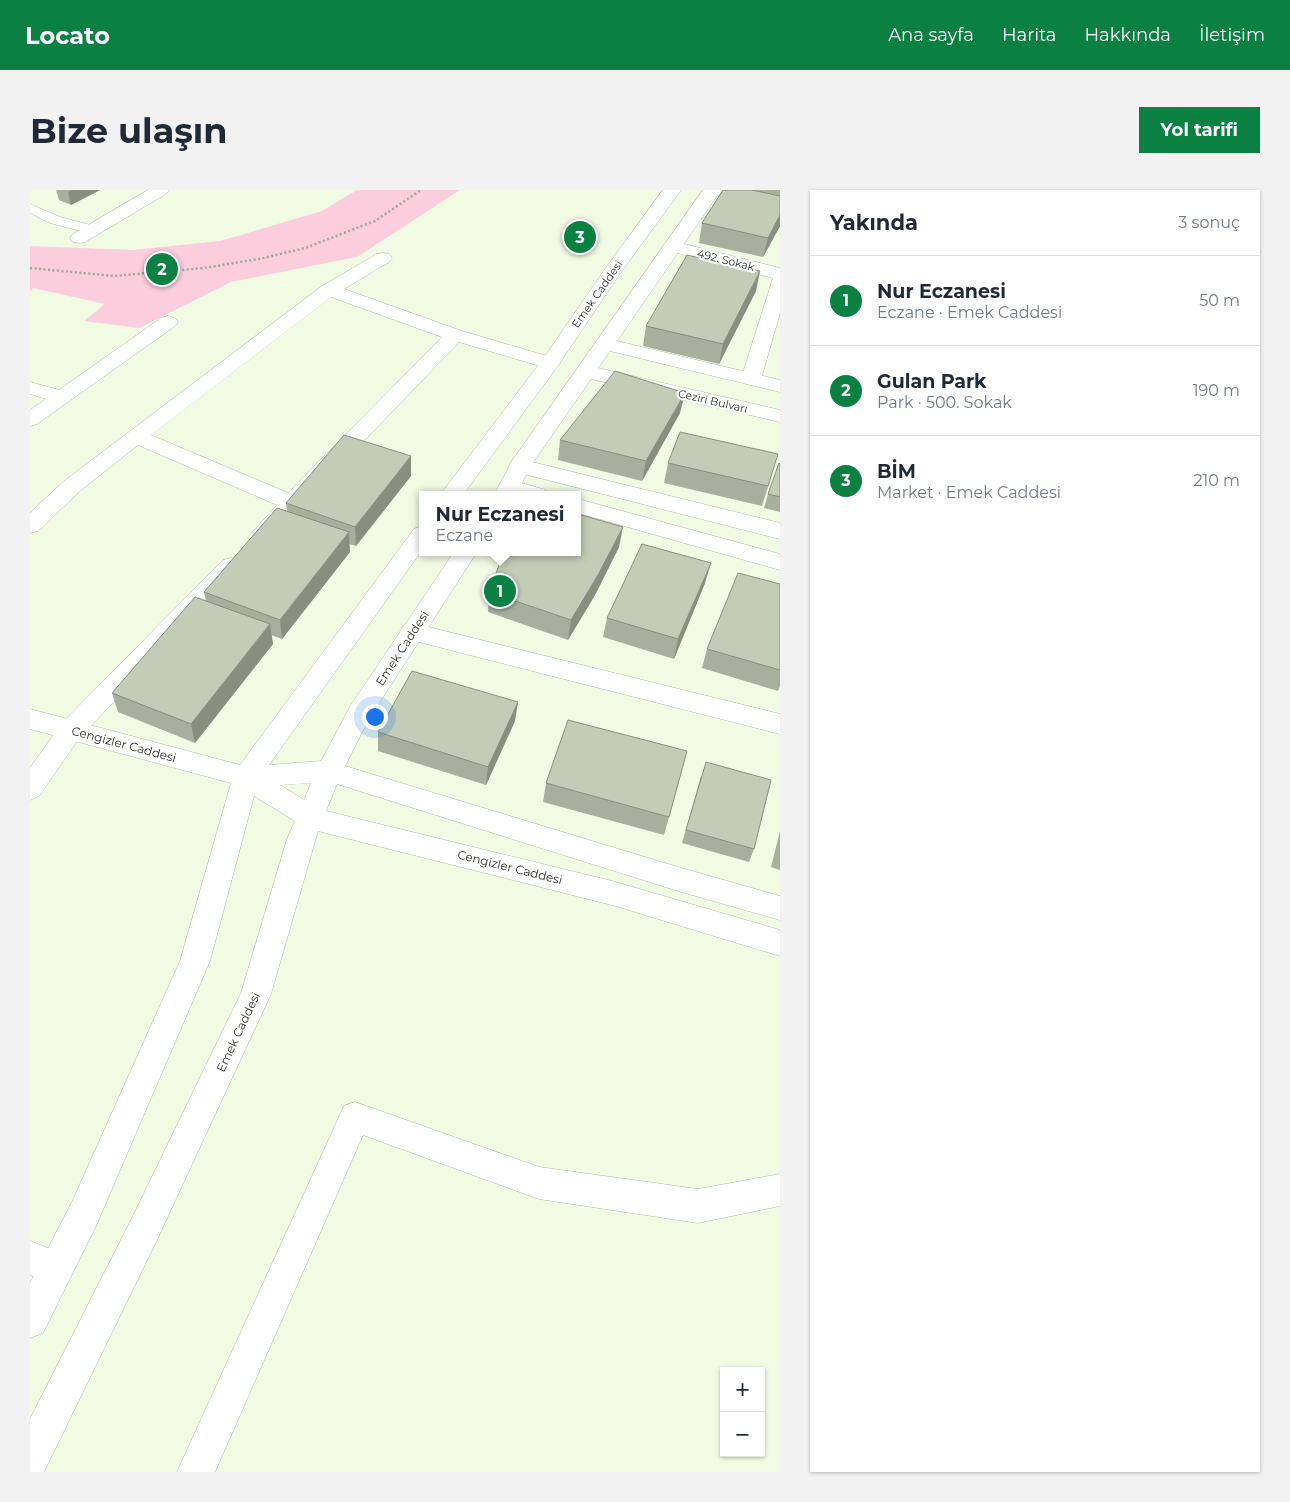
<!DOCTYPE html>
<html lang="tr">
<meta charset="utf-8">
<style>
:root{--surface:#fff;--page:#f2f2f3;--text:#1f2937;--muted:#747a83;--line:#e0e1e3;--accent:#0b8043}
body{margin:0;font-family:Montserrat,sans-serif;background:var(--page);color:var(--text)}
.controls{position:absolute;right:15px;bottom:15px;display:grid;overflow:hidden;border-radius:0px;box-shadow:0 1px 4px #0004}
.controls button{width:45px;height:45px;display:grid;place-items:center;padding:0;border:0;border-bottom:1px solid var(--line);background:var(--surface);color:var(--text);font:25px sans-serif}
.you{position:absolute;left:344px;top:526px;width:18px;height:18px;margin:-12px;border:4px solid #fff;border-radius:50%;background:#1a73e8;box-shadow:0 0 0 8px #1a73e833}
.badge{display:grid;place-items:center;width:32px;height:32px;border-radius:50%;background:var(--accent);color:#fff;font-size:16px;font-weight:700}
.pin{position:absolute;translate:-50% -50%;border:2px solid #fff;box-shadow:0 1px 5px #0006}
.popup{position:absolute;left:389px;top:301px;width:162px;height:65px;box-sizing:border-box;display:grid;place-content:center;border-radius:0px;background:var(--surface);filter:drop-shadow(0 1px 4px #0005);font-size:16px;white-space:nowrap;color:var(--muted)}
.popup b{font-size:19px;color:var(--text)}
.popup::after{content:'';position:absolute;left:50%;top:100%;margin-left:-10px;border:10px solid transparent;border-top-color:var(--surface)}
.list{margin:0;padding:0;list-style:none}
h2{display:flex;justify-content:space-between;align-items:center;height:65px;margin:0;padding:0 20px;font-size:21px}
h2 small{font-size:16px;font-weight:400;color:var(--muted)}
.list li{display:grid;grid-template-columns:32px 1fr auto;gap:15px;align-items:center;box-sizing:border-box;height:90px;padding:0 20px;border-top:1px solid var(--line)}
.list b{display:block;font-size:19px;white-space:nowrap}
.list p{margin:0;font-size:16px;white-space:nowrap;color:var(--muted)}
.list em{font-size:16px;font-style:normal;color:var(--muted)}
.map{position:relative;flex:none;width:750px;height:1282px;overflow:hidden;border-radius:0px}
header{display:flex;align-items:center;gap:30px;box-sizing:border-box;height:70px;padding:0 25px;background:var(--accent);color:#fff}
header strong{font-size:24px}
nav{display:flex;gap:28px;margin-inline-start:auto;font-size:18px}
.intro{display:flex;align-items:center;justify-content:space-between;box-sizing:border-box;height:120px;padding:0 30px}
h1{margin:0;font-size:35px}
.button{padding:12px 22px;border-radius:0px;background:var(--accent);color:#fff;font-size:18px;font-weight:700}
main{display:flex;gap:30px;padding:0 30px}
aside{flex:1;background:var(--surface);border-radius:0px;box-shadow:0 1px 4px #0004}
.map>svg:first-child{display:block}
</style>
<header>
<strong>Locato</strong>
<nav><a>Ana sayfa</a><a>Harita</a><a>Hakkında</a><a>İletişim</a></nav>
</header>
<div class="intro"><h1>Bize ulaşın</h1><a class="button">Yol tarifi</a></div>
<main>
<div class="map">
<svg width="750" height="1282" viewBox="0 0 750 1282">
<rect width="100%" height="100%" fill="#f1fae3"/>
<path fill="#fccedd" d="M327,0h103l-103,67 -126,25 -92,46 -55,-7 21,-17 -72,-16 -3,4v-46l102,4 88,-9 102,-30z"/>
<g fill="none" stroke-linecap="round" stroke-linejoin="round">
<defs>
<path id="service" d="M0,14l30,13 38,10 1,3 -6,4 -43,-11 -20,-10z"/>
<path id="minor" d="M118,0h21l-3,4 -81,48 -6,1 -6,-1 -3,-4 3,-4z
M680,0h35l35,7v10l-61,-12 -6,-1z
M642,51l108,27v45l-19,66 -3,4 -7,2 -7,-2 -3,-4 32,-101 -107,-28 -3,-4 3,-4z
M353,63l6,1 3,4 -3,4 -45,27 118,42 95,28 3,4 -3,4 -7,2 -91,-27 -192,200 -8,3 -8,-3 -3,-5 29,-32 -139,-60 -58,46 -42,40 -8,2v-20l34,-32 258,-195 55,-32zM301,107l111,40 -154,156 -137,-58z
M138,126l7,2 3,4 -3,4 -138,98 -7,2v-16l16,-11 -16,-5v-12l29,8 102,-72z
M490,269l260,64v16l-268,-68 -3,-5 3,-5z
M481,290l35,10 3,5h-36l-10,-3 -3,-5 3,-5z
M548,309l202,55v16l-202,-57z
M201,368l8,2 4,6 -4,6 -159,165 -41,59 -9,4v-32l32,-45 161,-163z
M382,433l368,91v20l-377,-96 -3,-6 3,-6z
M325,912l184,65 159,22 82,-15v32l-82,17 -159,-24 -176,-64 -148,337h-38l167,-366z
M0,1051l38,15 5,12 -5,12 -12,5 -26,-10z"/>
<path id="tertiary" d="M633,0h18l-62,85 -62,92 -94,128h-23l103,-136 62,-90z
M673,0h18l-104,151 163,39v12l-170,-41 -12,17 182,42v12l-189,-43 -61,88 -14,28h-22l18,-34z
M392,336v24l-153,215 52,-4 30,-56 103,-153h23l-107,165 -25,49 333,101 102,29v24l-102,-29 -341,-107 -11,27 286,70 168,49v26l-168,-51 -294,-74 -47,163 -115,248 -112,230h-14v-53l102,-201 109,-225 46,-154 8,-18 -41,-25 -44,165 -114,265 -53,107 -13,5v-55l42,-81 108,-241 51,-178 -201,-54v-20l210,56 174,-236zM281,593l-7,17 -24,-15z"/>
</defs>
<use href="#service" stroke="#b1baa4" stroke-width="1"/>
<use href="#minor" stroke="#b1baa4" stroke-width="1"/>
<use href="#tertiary" stroke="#b1baa4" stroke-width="1"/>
<path stroke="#9fa695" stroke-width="2.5" stroke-dasharray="2 2.5" stroke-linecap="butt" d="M0,78l84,8 90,-8 60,-10 41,-10 70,-27 46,-31"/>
<use href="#service" fill="#fff" fill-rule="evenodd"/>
<use href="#minor" fill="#fff" fill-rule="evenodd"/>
<use href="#tertiary" fill="#fff" fill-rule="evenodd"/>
</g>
<path fill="#a8af9d" d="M26,0h44l-29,15 -12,-5z
M693,0h57v36l-17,31 -64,-14 3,-20z
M726,101l-37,73 -76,-18 3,-20z
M650,223l-38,68 -84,-21 2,-20z
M381,266v20l-55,70 -7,-2 1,8 -68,87 -11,-4 2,9 -78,99 -77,-31 -6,-19 94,-92 -2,-9 83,-81 -1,-8z
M638,273l104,11 -10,32 -98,-23z
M750,274v48l-16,-4 4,-14z
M589,357l-24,48 -27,45 -80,-28 1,-20z
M675,393l-31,76 -71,-22 4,-19z
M750,394v102l-2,5 -76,-23 5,-19z
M485,531l-29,64 -108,-34v-19z
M671,586l53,73 -5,13 -67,-19z
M516,593l123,34 -5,18 -121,-33z
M750,641v39l-9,-3z"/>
<path fill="#888f7f" d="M41,0h29l-29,15 -3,-13z
M750,25v11l-17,31 5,-19z
M730,81l-4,20 -37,73 4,-20z
M655,203l-5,20 -38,68 4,-20z
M381,266v20l-55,70 -1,-19z
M593,337l-4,20 -24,48 -27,45 3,-20z
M319,342l1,20 -68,87 -2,-19z
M681,373l-6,20 -31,76 4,-20z
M240,434l3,20 -78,99 -4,-19z
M488,512l-3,19 -29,64 2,-18z"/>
<path fill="#c3ccb6" stroke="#888f7f" d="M693,0h29l28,6v19l-12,23 -66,-15z
M657,65l73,16 -37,73 -77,-18z
M585,181l70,22 -39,68 -86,-21z
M650,242l98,22 -10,32 -100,-23z
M314,245l67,21 -56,71 -69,-24z
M749,273l1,1v33l-12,-3z
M247,318l72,24 -69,88 -76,-28z
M548,324l45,13 -25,48 -27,45 -82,-28 15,-40h74z
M612,354l69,19 -33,76 -71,-21z
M708,383l42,11v86l-73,-21z
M165,407l75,27 -79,100 -79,-31z
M382,481l106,31 -30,65 -110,-35z
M538,530l119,31 -18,66 -123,-34z
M676,572l65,18 -17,69 -68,-19z"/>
<g text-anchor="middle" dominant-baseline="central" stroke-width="4.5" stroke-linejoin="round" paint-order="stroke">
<g font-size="11" fill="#2e3229" stroke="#fff">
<text transform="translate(696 70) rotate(14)">492. Sokak</text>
<text transform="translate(567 104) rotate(-55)">Emek Caddesi</text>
<text transform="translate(683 211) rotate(13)">Ceziri Bulvarı</text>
</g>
<g font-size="12" fill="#2e3229" stroke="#fff">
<text transform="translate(372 458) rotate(-57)">Emek Caddesi</text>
<text transform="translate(94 554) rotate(15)">Cengizler Caddesi</text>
<text transform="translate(480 677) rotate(14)">Cengizler Caddesi</text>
<text transform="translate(208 842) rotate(-65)">Emek Caddesi</text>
</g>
</g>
</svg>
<div class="controls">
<button>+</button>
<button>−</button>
</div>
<div class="you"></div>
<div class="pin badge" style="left:470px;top:401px">1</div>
<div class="popup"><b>Nur Eczanesi</b>Eczane</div>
<div class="pin badge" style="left:132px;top:79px">2</div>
<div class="pin badge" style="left:550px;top:47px">3</div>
</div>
<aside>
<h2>Yakında<small>3 sonuç</small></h2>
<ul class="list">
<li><span class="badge">1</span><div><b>Nur Eczanesi</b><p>Eczane · Emek Caddesi</p></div><em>50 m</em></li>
<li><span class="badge">2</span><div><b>Gulan Park</b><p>Park · 500. Sokak</p></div><em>190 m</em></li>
<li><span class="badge">3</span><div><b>BİM</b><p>Market · Emek Caddesi</p></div><em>210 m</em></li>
</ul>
</aside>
</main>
